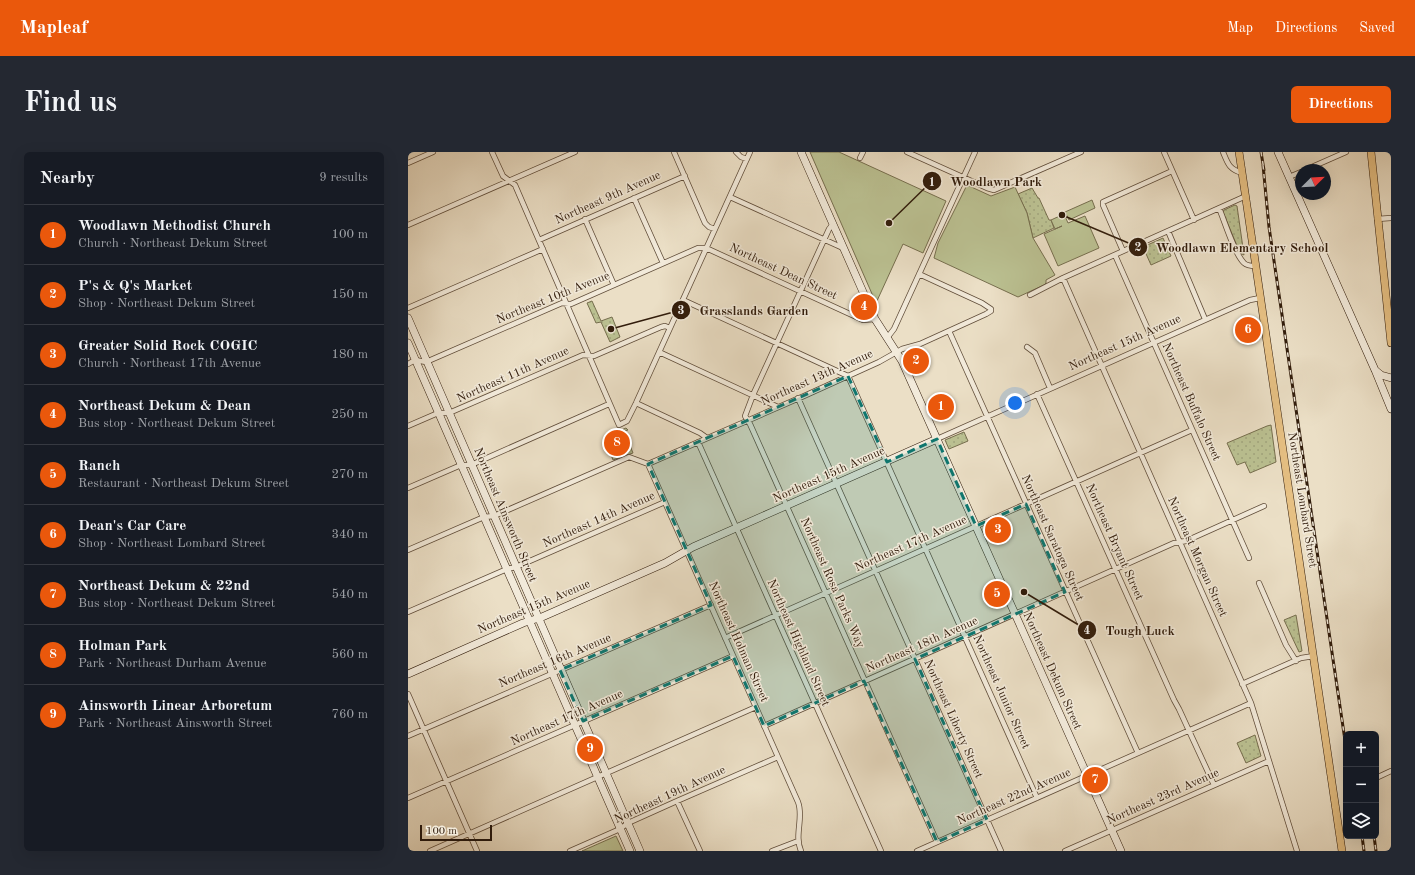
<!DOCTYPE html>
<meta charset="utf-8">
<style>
:root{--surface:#171b24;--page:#242831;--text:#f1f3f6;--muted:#9ea1a6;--line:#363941;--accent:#ea580c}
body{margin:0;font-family:"Old Standard TT",serif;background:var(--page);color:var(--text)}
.controls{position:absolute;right:12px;bottom:12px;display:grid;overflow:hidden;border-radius:6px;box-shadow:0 4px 16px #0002}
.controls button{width:36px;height:36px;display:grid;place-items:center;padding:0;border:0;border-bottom:1px solid var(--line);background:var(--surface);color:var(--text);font:20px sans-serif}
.compass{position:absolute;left:887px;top:12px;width:36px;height:36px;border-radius:50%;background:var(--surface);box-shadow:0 4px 16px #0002;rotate:66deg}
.scale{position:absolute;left:12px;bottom:10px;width:72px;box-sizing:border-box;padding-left:4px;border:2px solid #311c0b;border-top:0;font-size:11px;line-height:14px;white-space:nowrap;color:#311c0b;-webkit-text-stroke:3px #f2eada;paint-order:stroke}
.you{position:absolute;left:607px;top:251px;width:14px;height:14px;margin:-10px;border:3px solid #fff;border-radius:50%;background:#1a73e8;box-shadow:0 0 0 6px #1a73e833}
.badge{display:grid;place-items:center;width:26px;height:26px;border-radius:50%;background:var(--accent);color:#fff;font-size:13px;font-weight:700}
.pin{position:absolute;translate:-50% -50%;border:2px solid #fff;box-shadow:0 1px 4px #0006}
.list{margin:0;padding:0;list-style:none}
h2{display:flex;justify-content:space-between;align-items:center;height:52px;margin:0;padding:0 16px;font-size:17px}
h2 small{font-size:13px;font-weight:400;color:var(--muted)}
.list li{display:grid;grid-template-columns:26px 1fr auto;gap:12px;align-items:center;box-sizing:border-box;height:60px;padding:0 16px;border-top:1px solid var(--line)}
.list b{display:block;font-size:15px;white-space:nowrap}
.list p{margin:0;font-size:13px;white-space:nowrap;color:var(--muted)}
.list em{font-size:13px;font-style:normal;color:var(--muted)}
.icon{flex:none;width:22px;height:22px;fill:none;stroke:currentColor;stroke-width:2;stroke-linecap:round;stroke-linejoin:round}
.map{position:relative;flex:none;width:983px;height:699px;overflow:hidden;border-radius:6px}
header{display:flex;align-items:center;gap:24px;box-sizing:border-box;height:56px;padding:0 20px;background:var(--accent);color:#fff}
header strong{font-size:19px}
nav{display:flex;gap:22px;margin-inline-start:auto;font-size:14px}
.intro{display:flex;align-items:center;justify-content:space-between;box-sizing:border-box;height:96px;padding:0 24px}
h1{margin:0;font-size:28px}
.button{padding:10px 18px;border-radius:6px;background:var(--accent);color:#fff;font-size:14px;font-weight:700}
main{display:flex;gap:24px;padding:0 24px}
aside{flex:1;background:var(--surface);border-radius:6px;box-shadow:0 4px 16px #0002}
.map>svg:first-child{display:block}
</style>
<header>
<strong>Mapleaf</strong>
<nav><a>Map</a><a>Directions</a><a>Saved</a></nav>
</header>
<div class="intro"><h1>Find us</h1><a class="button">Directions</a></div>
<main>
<aside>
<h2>Nearby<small>9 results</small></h2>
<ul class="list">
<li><span class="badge">1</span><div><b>Woodlawn Methodist Church</b><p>Church · Northeast Dekum Street</p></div><em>100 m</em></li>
<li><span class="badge">2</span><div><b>P's &amp; Q's Market</b><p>Shop · Northeast Dekum Street</p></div><em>150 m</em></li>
<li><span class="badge">3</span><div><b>Greater Solid Rock COGIC</b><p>Church · Northeast 17th Avenue</p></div><em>180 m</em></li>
<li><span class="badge">4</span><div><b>Northeast Dekum &amp; Dean</b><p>Bus stop · Northeast Dekum Street</p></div><em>250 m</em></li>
<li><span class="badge">5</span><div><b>Ranch</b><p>Restaurant · Northeast Dekum Street</p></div><em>270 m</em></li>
<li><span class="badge">6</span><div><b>Dean's Car Care</b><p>Shop · Northeast Lombard Street</p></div><em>340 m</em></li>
<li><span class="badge">7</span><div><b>Northeast Dekum &amp; 22nd</b><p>Bus stop · Northeast Dekum Street</p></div><em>540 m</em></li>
<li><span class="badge">8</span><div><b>Holman Park</b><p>Park · Northeast Durham Avenue</p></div><em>560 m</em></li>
<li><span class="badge">9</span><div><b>Ainsworth Linear Arboretum</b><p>Park · Northeast Ainsworth Street</p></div><em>760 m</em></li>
</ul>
</aside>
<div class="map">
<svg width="983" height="699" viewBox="0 0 983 699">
<defs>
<pattern id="grass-dots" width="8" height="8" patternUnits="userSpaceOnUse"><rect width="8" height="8" fill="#bbc192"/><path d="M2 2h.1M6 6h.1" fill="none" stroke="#a1a57d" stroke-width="1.8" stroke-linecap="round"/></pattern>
</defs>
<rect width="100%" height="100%" fill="#ebdfc6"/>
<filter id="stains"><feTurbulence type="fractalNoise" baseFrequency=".005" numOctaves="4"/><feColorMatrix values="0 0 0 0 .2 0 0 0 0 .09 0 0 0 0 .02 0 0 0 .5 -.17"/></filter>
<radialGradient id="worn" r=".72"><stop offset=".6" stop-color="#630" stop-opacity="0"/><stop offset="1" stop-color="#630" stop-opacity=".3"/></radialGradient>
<path fill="url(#grass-dots)" stroke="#766e4e" d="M624,36l6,10h1l10,22h2l3,8 -21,10 -6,-25 -9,-19z
M827,53l2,1 7,49 -4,-2 -17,-41 1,-2z
M755,86l8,18 -20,9 -8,-18z
M184,149l9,20 11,-4 8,20 -10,5 -9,-20 -5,1 -9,-20z
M863,273l5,37 -26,11 -5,-11 -8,3 -10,-22 40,-17z
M556,280l4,9 -19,8 -4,-9z
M888,463l6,36 -3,1 -15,-32z
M847,583l6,21 -15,7 -9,-20z"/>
<path fill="#bbc192" stroke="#766e4e" d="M402,0h29l107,49 -23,52 -20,-9 -27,59z
M559,33l24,11 24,-9 12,26 6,25 22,37 -9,5v3l-2,2 -26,12 -84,-39 4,-15z
M684,48l3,8 -26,12 -4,-8z
M656,62l4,9 17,-7 14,32 -41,18 -14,-32 18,-8 -7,3 -4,-9z
M218,276l2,2 -4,1 9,22 -20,7 -9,-23z
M208,684l7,15h-41z"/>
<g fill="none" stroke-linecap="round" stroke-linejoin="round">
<defs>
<path id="street" d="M84,0l11,24 12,9 104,240 8,-4 9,-18 114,-251
M266,0l31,71 4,4 6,2
M328,0l5,5 6,2
M499,0l80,36 7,2 87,-38
M756,0l30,68
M815,0c5,12 6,17 19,21
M452,6l3,-6
M0,11l25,-11
M897,18l41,-18
M881,25l12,-5
M322,45l113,51
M226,46l29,65
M811,56c6,14 15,45 25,55 3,3 8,3 12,3
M177,67l29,66
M969,67l14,-1
M425,72l-4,5 -76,166 -8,21 5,8 187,418
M0,73l167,-73
M760,79l37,88
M131,88l146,-64
M715,99l-20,-46v-3l69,-31
M707,103l134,303
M655,126l188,425 46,148
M622,143l33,-17 183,-82
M275,148l165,76 189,422
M0,156l135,-59
M541,179l189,422
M479,186l7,-9 81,-177
M619,195l8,6 15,35
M251,200l119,55
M0,212l7,-4 11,2 136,-59 9,1 127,-56h8l157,72 12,-1
M629,242l137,306 5,9 35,76
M390,246l203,453
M228,251l64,30 7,5
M0,274l30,-13h11l134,-58 11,1 67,-29 4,-1 5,2
M529,287l313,-139 10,-2
M290,290l183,409
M240,312l156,-68 75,-34 23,-13 18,-5 66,-30 5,-3v-2l-9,-6 -63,-29
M0,336l53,-23h10l138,-61
M0,398l76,-33 10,-1 135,-59 19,7 150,338c6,15 -4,33 3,49
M851,431l27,62 10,16
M0,460l99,-43 9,-2 149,-65
M317,486l467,-208
M834,532l59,-26 13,-2
M0,542l69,157
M356,574l410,-183 12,-2 78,-35
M0,584l303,-131
M968,626l15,-7
M0,646l325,-142
M269,649l23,50
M22,699l326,-144
M162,699l50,-22 8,-6 49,-22 101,-44
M364,699l26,-10
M509,699l334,-148
M657,699l204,-90"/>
<path id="secondary" d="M393,0l74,167 27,42 219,490
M870,0l97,218 16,39
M0,166l232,533
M0,191l222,508
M967,218l6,5 10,3
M0,522l115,-51 19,-6 123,-54 28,-16 244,-108"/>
<path id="primary" d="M831,0l103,699
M963,0l20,191"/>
</defs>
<use href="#street" stroke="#604d3a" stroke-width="6"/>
<use href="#secondary" stroke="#311c0b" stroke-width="8"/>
<use href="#primary" stroke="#311c0b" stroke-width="8"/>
<use href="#street" stroke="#f2eada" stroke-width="4.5"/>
<use href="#secondary" stroke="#f2eada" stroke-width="7"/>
<use href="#primary" stroke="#e6c083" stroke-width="7"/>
<defs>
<path id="rail" d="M853,0l3,18
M855,13l6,62 77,520
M954,684l2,15
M966,684l2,15"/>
</defs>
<use href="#rail" stroke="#311c0b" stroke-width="3"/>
<use href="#rail" stroke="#f2eada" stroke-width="1.5" stroke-dasharray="4.5" stroke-linecap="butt"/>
</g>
<path fill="#0f766e" fill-opacity="0.2" stroke="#0f766e" stroke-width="3" stroke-dasharray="8 5" stroke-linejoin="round" d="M440,224l39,86 50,-23 39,87 50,-22 39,88 -150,67 72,161 -50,22 -73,-161 -100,45 -31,-70 -150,65 -23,-51 151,-65 -63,-141z"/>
<g text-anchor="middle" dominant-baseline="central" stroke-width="3" stroke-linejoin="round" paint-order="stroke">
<g font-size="12" fill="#311c0b" stroke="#f2eada">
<text transform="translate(200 46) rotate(-24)">Northeast 9th Avenue</text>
<text transform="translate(375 120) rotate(25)">Northeast Dean Street</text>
<text transform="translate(145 146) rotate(-22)">Northeast 10th Avenue</text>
<text transform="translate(717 191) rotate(-24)">Northeast 15th Avenue</text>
<text transform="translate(105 223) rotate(-24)">Northeast 11th Avenue</text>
<text transform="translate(409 226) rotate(-24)">Northeast 13th Avenue</text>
<text transform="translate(783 250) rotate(66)">Northeast Buffalo Street</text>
<text transform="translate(421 323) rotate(-24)">Northeast 15th Avenue</text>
<text transform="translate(894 348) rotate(81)">Northeast Lombard Street</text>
<text transform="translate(97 363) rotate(67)">Northeast Ainsworth Street</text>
<text transform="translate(191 368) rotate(-24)">Northeast 14th Avenue</text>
<text transform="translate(644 386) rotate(66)">Northeast Saratoga Street</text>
<text transform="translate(706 390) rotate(66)">Northeast Bryant Street</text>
<text transform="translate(503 392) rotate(-24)">Northeast 17th Avenue</text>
<text transform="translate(789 405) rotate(66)">Northeast Morgan Street</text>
<text transform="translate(424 431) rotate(66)">Northeast Rosa Parks Way</text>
<text transform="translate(126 455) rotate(-23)">Northeast 15th Avenue</text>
<text transform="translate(330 490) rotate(66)">Northeast Holman Street</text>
<text transform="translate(390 491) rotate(66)">Northeast Highland Street</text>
<text transform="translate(514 493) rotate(-24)">Northeast 18th Avenue</text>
<text transform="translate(147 509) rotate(-23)">Northeast 16th Avenue</text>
<text transform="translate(644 519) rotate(66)">Northeast Dekum Street</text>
<text transform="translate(593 540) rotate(66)">Northeast Junior Street</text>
<text transform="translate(159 566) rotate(-24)">Northeast 17th Avenue</text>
<text transform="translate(545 567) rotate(66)">Northeast Liberty Street</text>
<text transform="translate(262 643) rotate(-25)">Northeast 19th Avenue</text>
<text transform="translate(606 645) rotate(-24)">Northeast 22nd Avenue</text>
<text transform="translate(755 645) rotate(-24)">Northeast 23rd Avenue</text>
</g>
</g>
<path fill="none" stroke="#311c0b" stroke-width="1.5" d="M481 71L524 29M654 63L730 95M203 177L273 158M616 440L679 478"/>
<g fill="#311c0b" stroke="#f2eada" stroke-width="1.5">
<circle cx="481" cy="71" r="4"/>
<circle cx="654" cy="63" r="4"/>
<circle cx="203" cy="177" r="4"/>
<circle cx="616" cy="440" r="4"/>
<circle cx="524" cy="29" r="10"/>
<circle cx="730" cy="95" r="10"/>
<circle cx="273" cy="158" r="10"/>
<circle cx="679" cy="478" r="10"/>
</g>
<g font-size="12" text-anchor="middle" font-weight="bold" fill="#fff">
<text x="524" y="34">1</text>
<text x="730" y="99">2</text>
<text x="273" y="162">3</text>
<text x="679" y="482">4</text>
</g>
<g font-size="13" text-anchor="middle" font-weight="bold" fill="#311c0b" stroke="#f2eada" stroke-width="3" stroke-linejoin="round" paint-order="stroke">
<text x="588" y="34">Woodlawn Park</text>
<text x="834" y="100">Woodlawn Elementary School</text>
<text x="346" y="163">Grasslands Garden</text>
<text x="732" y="483">Tough Luck</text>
</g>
<rect width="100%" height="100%" filter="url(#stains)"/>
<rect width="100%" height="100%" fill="url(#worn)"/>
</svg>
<div class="controls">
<button>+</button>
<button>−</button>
<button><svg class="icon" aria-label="layers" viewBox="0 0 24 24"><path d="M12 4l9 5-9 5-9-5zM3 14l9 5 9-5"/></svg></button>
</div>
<svg class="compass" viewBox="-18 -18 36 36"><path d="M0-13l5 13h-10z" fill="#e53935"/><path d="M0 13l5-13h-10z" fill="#9ea1a6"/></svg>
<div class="scale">100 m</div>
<div class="you"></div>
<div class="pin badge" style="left:533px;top:255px">1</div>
<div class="pin badge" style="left:508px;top:209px">2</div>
<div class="pin badge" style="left:590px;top:378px">3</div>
<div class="pin badge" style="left:456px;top:155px">4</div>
<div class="pin badge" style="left:589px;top:442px">5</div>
<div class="pin badge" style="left:840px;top:178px">6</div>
<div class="pin badge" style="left:687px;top:628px">7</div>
<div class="pin badge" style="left:209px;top:291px">8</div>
<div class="pin badge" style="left:182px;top:597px">9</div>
</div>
</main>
